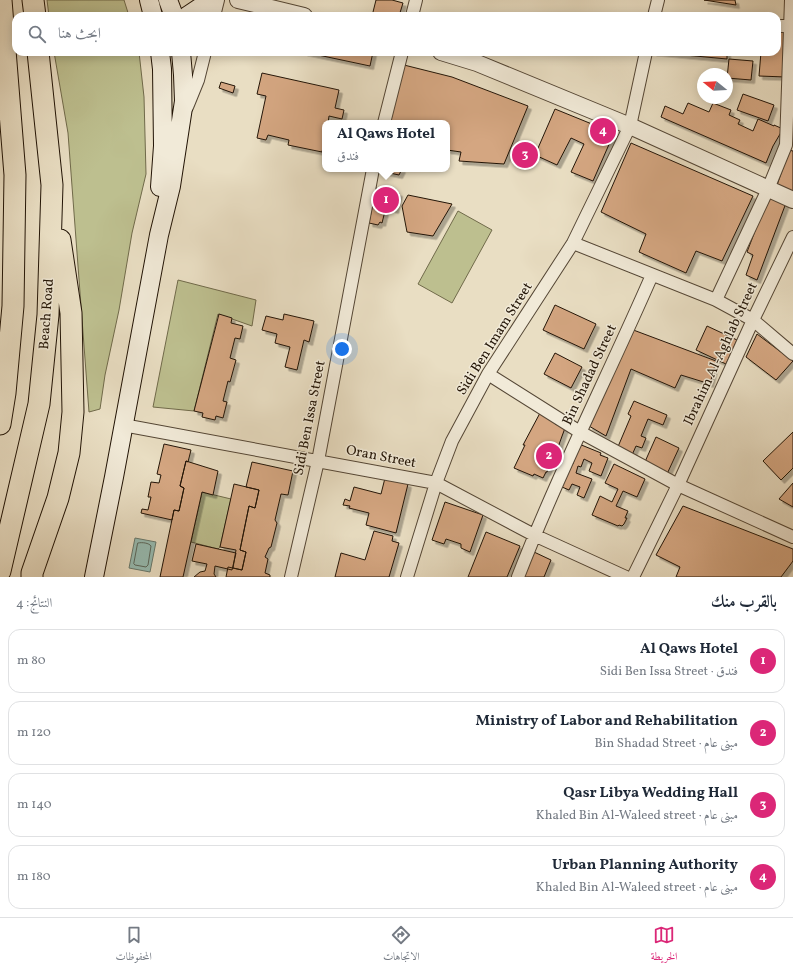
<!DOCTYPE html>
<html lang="ar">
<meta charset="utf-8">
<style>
:root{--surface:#fff;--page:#f2f2f3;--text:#1f2937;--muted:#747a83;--line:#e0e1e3;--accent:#db2777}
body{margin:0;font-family:Vollkorn,Amiri,serif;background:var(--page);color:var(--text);direction:rtl}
.compass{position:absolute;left:697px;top:68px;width:36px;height:36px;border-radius:50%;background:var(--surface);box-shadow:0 2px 10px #0003;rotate:288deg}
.you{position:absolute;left:342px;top:349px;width:14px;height:14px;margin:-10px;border:3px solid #fff;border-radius:50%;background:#1a73e8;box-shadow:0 0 0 6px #1a73e833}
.badge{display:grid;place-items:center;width:26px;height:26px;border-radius:50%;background:var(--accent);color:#fff;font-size:13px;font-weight:700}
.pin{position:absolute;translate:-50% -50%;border:2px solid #fff;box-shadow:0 1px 4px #0006}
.popup{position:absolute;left:322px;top:120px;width:128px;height:52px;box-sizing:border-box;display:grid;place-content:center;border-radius:8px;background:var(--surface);filter:drop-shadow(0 1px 3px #0005);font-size:13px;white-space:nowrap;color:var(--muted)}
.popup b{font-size:15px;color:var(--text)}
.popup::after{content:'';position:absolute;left:50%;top:100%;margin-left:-8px;border:8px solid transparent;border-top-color:var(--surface)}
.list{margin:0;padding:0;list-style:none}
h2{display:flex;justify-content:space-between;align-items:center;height:52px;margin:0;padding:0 16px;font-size:17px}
h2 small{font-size:13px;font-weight:400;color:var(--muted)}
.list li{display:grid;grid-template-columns:26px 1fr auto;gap:12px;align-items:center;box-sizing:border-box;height:64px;margin:0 8px 8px;padding:0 8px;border:1px solid var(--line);border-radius:12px}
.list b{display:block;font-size:15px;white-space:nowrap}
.list p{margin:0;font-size:13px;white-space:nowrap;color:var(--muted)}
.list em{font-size:13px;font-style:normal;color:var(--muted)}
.icon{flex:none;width:22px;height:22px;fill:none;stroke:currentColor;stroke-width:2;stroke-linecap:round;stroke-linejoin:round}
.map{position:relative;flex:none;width:793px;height:577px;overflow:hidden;direction:ltr}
.search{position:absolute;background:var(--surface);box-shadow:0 2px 10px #0003;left:12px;right:12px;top:12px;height:44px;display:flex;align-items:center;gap:10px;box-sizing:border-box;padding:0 14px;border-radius:12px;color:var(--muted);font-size:15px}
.sheet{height:340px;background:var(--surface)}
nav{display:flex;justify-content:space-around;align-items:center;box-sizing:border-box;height:56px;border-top:1px solid var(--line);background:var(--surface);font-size:11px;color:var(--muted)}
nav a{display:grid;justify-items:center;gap:2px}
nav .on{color:var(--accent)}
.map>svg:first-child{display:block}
</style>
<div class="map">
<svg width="793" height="577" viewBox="0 0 793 577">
<defs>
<filter id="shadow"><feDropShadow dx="3.5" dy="3.5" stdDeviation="0" flood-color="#0004"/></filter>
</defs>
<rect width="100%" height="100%" fill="#e9dec3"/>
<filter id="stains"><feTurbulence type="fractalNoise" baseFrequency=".005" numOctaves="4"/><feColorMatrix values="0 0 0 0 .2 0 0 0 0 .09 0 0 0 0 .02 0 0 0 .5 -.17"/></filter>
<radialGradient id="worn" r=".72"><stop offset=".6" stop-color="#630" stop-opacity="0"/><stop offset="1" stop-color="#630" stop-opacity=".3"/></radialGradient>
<path fill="#bdbf8f" stroke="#706a4a" d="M47,0h77l5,16h-80z
M54,52h85l5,45 2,77 -14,59 -13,77 -14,65 -5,34 -11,3 -21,-279z
M458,211l34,19 -40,73 -34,-19z
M178,280l78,20 -4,26 -34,-12 -24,97 -41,-4z
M202,492l29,7 -11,48 -2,2 -27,-7z"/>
<path fill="#97bcb2" stroke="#68796d" d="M135,538l21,4 -6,30 -21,-4z"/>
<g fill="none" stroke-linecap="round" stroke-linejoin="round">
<path stroke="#5c685c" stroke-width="1" d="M138,543c4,-1 11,0 13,3l-3,19 -2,2 -11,-2 -1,-1z"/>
</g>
<path fill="#d4a681" stroke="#221406" filter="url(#shadow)" d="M376,0h16l11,3 -4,13h-27z
M704,0h31l1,5z
M777,29l11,1 -2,47 -27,-1 2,-24h16z
M304,52h69l-3,14z
M653,52h74v7z
M729,59l24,2 -2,19 -24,-2z
M404,65l48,12 76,29 -24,58 -45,-3 2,-9 -14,-2v-27h-59z
M262,73l77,17 -4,18 9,2 -2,9 -13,-3 -1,7h-3v14l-3,15 -34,-7 1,-5 -21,-5 -2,5 -9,-2 9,-42 -9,-2z
M221,82l14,4 -2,7 -14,-5z
M743,94l31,11 -6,16 -31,-11z
M688,103l21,9 4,-9 18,7 -2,5 11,5 -2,4 15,7 5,-12 16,7v-1l9,4 -10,17 -7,17 -105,-46 4,-11 18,8z
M555,109l59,24 -21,48 -22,-9 13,-28 -13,-6 -14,27 -22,-10z
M631,143l122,53 -31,65 -26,-10 -10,22 -47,-21 7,-18 -45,-22z
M789,150l4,1v43l-17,-6z
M376,169h26l-3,6 -23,-5z
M376,188l11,4 12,1 -4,17 -9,-3 -4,16 -2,-1 -2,3 -9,-2z
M408,195l44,9 -19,32 -26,-4 -5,-26z
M768,197l18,6 -29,77 -11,-5 7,-20 -6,-3z
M555,305l41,19 -12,25 -41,-19z
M219,314l13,4 -1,5 12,3 -3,13 -5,-1 -5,20 6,2 -6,22 -2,-1 -5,20 4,1 -4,16 -7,-2 -1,4 -13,-3 1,-4 -9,-2z
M284,314l30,7 -5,21 -5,-2 -7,30 -12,-3 5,-20 -15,-4 2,-9 -15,-4 4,-14 17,4z
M707,326l30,14 -11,24 -30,-14z
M628,328l88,33 -6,23 -29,-9 -6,13 -44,-19 -25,67 -17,-10z
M757,334l36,27 -17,19 -30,-23z
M555,353l27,14 -11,21 -27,-14z
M634,401l33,14 -4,10 -15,-6 -7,17 5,2 -4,10 -6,-2 -4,9 -15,-6 14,-33 -3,-2z
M540,413l17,8 -2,3 10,4 -8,22 -4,2 2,1 -8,19h-1l-3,6 -9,-4 -1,2 -19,-8 11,-23h-2z
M793,432v36l-12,12 -18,-19z
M656,437l23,11 -12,26 -23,-10z
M164,444l27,6 -3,12 -2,-1 -6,25 4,2 -5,23 -5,-1 -2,10 -31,-7 1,-4 6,1 3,-13h-3l3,-15 8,1 2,-8 -4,-1z
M579,444l22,9 -1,2 8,3 -7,18 -12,-5 3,-8 -8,-4 -3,8 -3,-1 -2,7 16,6 -8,19 -7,-3 3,-8 -8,-3 -3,6 -7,-3 9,-22 2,-1z
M186,461l32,10 -5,24 -11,-3 -19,85h-23l14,-67 5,1 5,-23 -4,-2z
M252,462l41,9 -5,24 -7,-1 -6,26 2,3 -6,24 -2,1 -4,9 3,2 -3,14 5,2v2h-44l2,-10 14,3 4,-18 -6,-2 9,-44 6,2 4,-18 -13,-3z
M614,464l31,15 -8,18 -14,-6 -7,15 12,5 -3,7h2l-3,6 -2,2 -3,-1 -1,1 -26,-11 8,-19 12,6 6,-13 -13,-6z
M385,478l23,6 -12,49 -30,-8 3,-12 -20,-5 1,-2 -7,-1 2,-6 5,2 4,-14 27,7z
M793,483v24l-14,-8z
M234,484l25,6 -4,18 -6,-2 -9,44 6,2 -4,18 -9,-2 3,-18 -16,-3z
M445,502l38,13 -13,37 -9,-4v-4l-15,-5 -2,5 -12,-4z
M683,506l110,43v12l-12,16h-105l4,-10 -24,-12z
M374,531l19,5 -1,5 7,2 -10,34h-54l6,-24 24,7z
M486,532l34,14 -13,31h-39z
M196,544l40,9 -4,17 -17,-4 -1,8 2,3h-22l6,-5 5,-1 2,-7 -15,-3z
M534,552l17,8 -7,17h-21z"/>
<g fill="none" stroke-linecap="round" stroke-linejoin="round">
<defs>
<path id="minor" d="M214,16l4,-16
M412,16l4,-16
M654,16l4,-16
M777,26h16
M187,107l11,-27 7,-28
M384,123l18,-71
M573,243l143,57 37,20 40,34
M716,300l52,-111 18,-44 5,-145
M488,374l92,58 98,53 115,52
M123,425l313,58 98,52 92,42
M291,577l27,-116 55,-292
M407,577l29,-94 16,-42 36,-67 85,-131 57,-117 16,-74
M518,577c40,-103 90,-201 134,-302
M633,577l45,-92 75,-165 40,-83"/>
<path id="tertiary" d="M238,0l66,16
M441,52l36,11 153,63 163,74"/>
<path id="secondary" d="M149,0l4,16
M168,0l6,16
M187,16l24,-16
M160,52l2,17 1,77 -3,41
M94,577l20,-100 45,-242 12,-49 13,-85 -1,-26 -2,-23"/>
<path id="trunk" d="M33,0l2,16
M0,424l5,-31 8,-87 2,-131 -14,-175
M0,571l39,-167 9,-89 4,-130 -14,-133
M32,577v-4l26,-75 11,-45 4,-41 -2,-99 -11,-73"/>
</defs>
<use href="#minor" stroke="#544635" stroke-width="14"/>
<use href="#tertiary" stroke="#544635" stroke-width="18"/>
<use href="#secondary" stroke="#221406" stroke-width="20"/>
<use href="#trunk" stroke="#221406" stroke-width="23"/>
<use href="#minor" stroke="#f1ead8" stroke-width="12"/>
<use href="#tertiary" stroke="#f1ead8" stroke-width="16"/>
<use href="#secondary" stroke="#f1ead8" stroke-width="18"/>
<use href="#trunk" stroke="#e9dec3" stroke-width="21"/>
</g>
<g text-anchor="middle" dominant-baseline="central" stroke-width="3" stroke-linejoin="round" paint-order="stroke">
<g font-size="14" fill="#221406" stroke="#f1ead8">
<text transform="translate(47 314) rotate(-86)">Beach Road</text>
<text transform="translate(495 339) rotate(-58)">Sidi Ben Imam Street</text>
<text transform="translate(721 354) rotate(-65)">Ibrahim Al-Aghlab Street</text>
<text transform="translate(590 375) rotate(-65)">Bin Shadad Street</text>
<text transform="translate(310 418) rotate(-79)">Sidi Ben Issa Street</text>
<text transform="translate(381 457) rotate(11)">Oran Street</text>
</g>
</g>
<rect width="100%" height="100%" filter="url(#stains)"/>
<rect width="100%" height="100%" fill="url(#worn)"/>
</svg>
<svg class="compass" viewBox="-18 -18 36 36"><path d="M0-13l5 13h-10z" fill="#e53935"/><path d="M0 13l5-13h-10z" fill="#747a83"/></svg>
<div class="you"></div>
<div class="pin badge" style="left:386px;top:200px">1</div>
<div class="popup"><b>Al Qaws Hotel</b>فندق</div>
<div class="pin badge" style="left:549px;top:456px">2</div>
<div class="pin badge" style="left:525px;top:155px">3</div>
<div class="pin badge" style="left:603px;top:131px">4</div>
<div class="search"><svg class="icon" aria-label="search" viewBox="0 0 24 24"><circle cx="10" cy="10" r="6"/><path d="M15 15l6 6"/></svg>ابحث هنا</div>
</div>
<section class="sheet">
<h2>بالقرب منك<small>النتائج: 4</small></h2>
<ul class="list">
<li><span class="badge">1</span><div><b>Al Qaws Hotel</b><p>فندق · Sidi Ben Issa Street</p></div><em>80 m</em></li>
<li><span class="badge">2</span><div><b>Ministry of Labor and Rehabilitation</b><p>مبنى عام · Bin Shadad Street</p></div><em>120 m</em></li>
<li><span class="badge">3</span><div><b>Qasr Libya Wedding Hall</b><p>مبنى عام · Khaled Bin Al-Waleed street</p></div><em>140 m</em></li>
<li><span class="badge">4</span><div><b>Urban Planning Authority</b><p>مبنى عام · Khaled Bin Al-Waleed street</p></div><em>180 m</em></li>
</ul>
</section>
<nav>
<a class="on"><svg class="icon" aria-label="map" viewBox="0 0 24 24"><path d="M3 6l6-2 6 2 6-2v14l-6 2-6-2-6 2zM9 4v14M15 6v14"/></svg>الخريطة</a>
<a><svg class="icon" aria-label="directions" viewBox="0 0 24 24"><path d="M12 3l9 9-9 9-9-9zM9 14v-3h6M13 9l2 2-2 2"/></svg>الاتجاهات</a>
<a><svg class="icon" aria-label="saved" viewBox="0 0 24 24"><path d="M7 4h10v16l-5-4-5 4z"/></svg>المحفوظات</a>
</nav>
